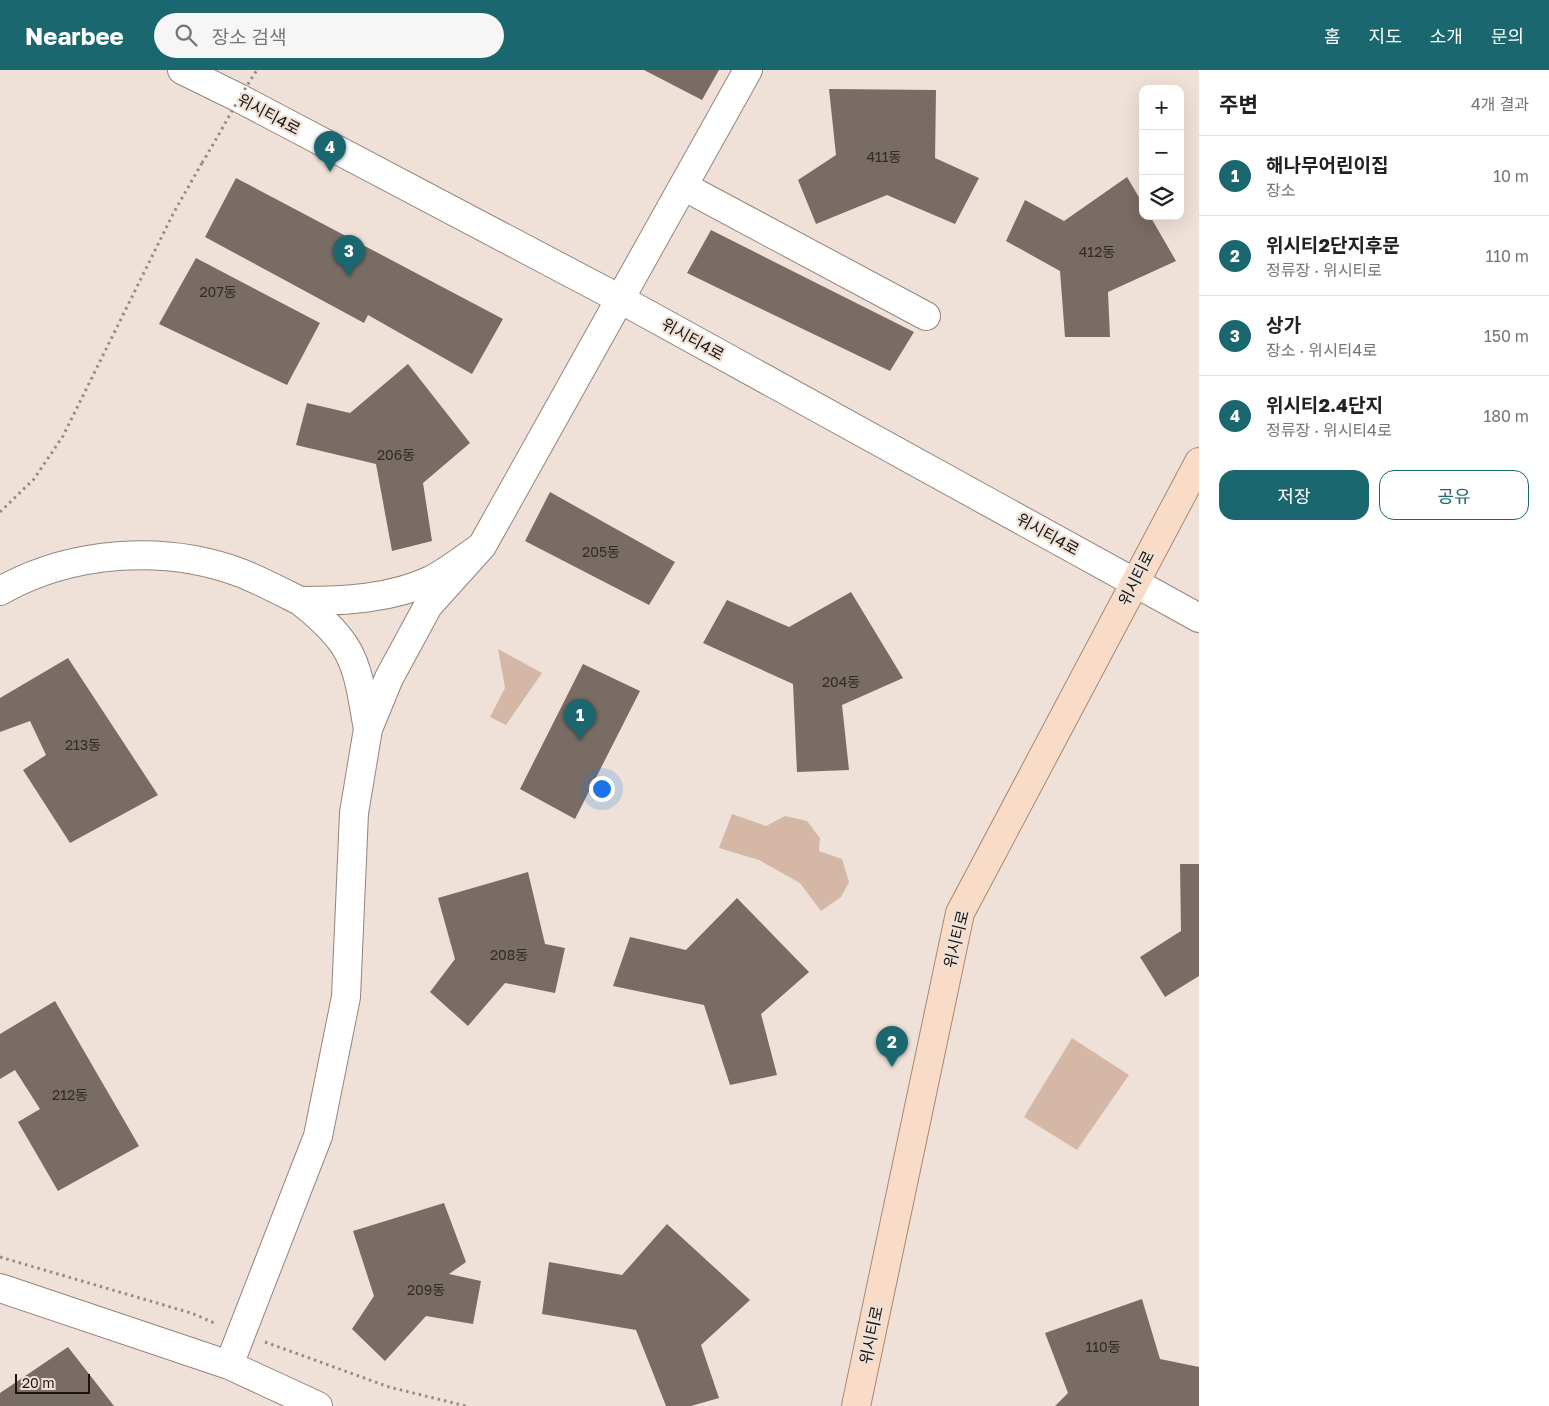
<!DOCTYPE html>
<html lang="ko">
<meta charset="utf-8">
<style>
:root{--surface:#fff;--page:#f6f6f6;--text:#202124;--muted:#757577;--line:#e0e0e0;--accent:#1b676f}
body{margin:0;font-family:"Golos Text","Noto Sans KR",sans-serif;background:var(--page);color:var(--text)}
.controls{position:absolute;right:15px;top:15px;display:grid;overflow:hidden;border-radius:10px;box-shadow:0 5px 20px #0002}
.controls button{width:45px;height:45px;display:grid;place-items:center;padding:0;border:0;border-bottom:1px solid var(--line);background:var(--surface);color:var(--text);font:25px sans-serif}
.scale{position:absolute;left:15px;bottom:12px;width:75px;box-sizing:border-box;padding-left:5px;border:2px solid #1a1512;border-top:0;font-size:14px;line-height:18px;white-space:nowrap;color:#1a1512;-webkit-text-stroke:4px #efe1d8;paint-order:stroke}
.you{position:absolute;left:601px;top:718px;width:18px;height:18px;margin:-12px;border:4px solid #fff;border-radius:50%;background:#1a73e8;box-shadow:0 0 0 8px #1a73e833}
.badge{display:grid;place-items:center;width:32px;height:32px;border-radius:50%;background:var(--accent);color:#fff;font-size:16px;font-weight:700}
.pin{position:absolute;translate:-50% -41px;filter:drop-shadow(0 1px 2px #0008)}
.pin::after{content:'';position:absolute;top:26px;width:18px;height:15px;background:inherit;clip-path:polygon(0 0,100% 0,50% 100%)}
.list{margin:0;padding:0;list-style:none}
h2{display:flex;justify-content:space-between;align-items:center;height:65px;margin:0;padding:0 20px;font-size:21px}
h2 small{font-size:16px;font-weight:400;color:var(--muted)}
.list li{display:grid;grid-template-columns:32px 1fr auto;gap:15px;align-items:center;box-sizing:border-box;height:80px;padding:0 20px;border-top:1px solid var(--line)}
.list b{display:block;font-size:19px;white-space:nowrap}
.list p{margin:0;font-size:16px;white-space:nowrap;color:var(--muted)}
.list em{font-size:16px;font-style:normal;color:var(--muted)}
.actions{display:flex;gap:10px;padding:15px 20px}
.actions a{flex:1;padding:11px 0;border:1px solid var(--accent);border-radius:15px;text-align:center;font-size:18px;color:var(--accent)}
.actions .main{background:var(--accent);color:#fff}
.icon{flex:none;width:28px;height:28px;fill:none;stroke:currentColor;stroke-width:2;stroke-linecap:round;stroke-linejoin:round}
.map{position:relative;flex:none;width:1199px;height:1336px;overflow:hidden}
header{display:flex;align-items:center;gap:30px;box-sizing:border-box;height:70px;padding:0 25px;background:var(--accent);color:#fff}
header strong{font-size:24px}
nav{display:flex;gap:28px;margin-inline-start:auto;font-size:18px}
.search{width:350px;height:45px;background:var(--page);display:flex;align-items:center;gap:12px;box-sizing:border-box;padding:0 18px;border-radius:28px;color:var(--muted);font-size:19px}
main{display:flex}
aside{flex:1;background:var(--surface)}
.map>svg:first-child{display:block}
</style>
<header>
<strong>Nearbee</strong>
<div class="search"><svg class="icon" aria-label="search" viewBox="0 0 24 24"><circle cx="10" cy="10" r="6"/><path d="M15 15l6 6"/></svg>장소 검색</div>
<nav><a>홈</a><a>지도</a><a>소개</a><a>문의</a></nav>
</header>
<main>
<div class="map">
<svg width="1199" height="1336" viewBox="0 0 1199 1336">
<rect width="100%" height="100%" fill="#efe1d8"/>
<path fill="#d4b8a5" d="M498,579l44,24 -36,52 -16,-8 15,-29z
M732,744l34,12 19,-10 22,5 13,17 -1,13 23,8 7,23 -8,15 -20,14 -21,-28 -41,-23 -40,-12z
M1072,968l57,37 -52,75 -53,-33z"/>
<path fill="#786c64" d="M644,0h75l-17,30z
M829,19l107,1 -1,68 44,20 -24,46 -68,-29 -71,29 -18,-44 38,-25z
M1127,107l16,27v12h7l26,45 -68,31 2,45h-45l-5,-66 -54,-30 19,-41 39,21z
M236,108l267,141 -31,55 -104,-59 -4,8 -159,-86z
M711,160l203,102 -24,39 -203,-98z
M196,188l124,65 -33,62 -128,-61z
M408,294l62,79 -47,40 9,58 -40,10 -16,-87 -80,-19 11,-42 43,10z
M550,422l125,70 -26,43 -124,-64z
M851,522l52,86 -61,27 7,65 -52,2 -4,-88 -90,-41 24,-43 62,27z
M68,588l90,137 -88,48 -47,-73 23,-15 -16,-34 -30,11v-34z
M583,594l57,27 -65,128 -55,-30z
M1180,794h19v112l-34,21 -25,-40 41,-26z
M528,802l17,72 20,4 -10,45 -50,-10 -37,43 -38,-34 25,-33 -17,-61z
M737,828l72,74 -48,42 16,61 -47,10 -26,-80 -91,-19 17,-49 56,13z
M55,931l84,145 -81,45 -40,-69 22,-13 -25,-39 -15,9v-45z
M444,1133l22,59 -17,12 32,7 -8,43 -47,-8 -41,45 -33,-32 22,-33 -21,-65z
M667,1154l83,76 -49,45 18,53 -28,8h-25l-30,-76 -94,-16 7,-52 73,13z
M1142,1229l18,60 39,8v39h-144l13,-13 -23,-60z
M68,1277l46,59h-114v-13z"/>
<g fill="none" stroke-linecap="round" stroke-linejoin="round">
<defs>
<path id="minor" d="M182,0l57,28 381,201 579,319
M683,116l243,130
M482,476c-16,11 -33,25 -51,34 -40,19 -88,21 -131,21 14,11 28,23 39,37 21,25 23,61 29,91l21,-51 39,-72 54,-60 266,-476
M0,521c71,-40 164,-47 241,-18 20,8 39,18 59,28
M0,1218l229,77 89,41
M229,1295l89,-229 28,-139 8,-184 14,-84"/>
<path id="major" d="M856,1336l104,-493 239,-451"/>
</defs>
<use href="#minor" stroke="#92857d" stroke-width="30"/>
<use href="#major" stroke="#a88770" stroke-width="30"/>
<path stroke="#968b85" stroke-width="3" stroke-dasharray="2.5 4" stroke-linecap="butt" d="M0,442l34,-33 29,-43 111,-224 28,-49
M0,1187l191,56 26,11
M265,1272l124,45 77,19"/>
<use href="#minor" stroke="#fff" stroke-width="28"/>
<use href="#major" stroke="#f8dcc8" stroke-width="28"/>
<path stroke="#968b85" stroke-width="3" stroke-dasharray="2.5 4" stroke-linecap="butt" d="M202,93c19,-31 35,-63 55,-93"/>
</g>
<g text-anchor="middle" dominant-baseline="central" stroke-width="4.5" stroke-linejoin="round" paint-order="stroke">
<g font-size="14" fill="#322b26">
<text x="884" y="86">411동</text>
<text x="1097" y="181">412동</text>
<text x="218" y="221">207동</text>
<text x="396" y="384">206동</text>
<text x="601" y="481">205동</text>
<text x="841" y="611">204동</text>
<text x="83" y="674">213동</text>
<text x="509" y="884">208동</text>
<text x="70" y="1024">212동</text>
<text x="426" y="1219">209동</text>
<text x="1103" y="1276">110동</text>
</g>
<g font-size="16" fill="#1a1512" stroke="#efe1d8">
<text transform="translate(269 44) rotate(28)">위시티4로</text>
<text transform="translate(693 269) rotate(29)">위시티4로</text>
<text transform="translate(1048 464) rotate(29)">위시티4로</text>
<text transform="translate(1136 508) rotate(-63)">위시티로</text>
<text transform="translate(956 869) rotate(-76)">위시티로</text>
<text transform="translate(871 1265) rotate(-78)">위시티로</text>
</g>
</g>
</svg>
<div class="controls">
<button>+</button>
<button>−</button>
<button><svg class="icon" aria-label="layers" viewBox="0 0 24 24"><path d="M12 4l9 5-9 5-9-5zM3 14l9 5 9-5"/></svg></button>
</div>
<div class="scale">20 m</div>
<div class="you"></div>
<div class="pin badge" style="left:580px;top:670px">1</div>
<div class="pin badge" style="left:892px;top:997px">2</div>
<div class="pin badge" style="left:349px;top:206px">3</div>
<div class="pin badge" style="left:330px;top:102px">4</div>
</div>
<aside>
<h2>주변<small>4개 결과</small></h2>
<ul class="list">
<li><span class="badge">1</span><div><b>해나무어린이집</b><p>장소</p></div><em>10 m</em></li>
<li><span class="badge">2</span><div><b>위시티2단지후문</b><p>정류장 · 위시티로</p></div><em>110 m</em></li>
<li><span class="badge">3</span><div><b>상가</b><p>장소 · 위시티4로</p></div><em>150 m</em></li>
<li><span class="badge">4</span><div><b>위시티2.4단지</b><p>정류장 · 위시티4로</p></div><em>180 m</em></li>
</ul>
<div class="actions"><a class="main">저장</a><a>공유</a></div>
</aside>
</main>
